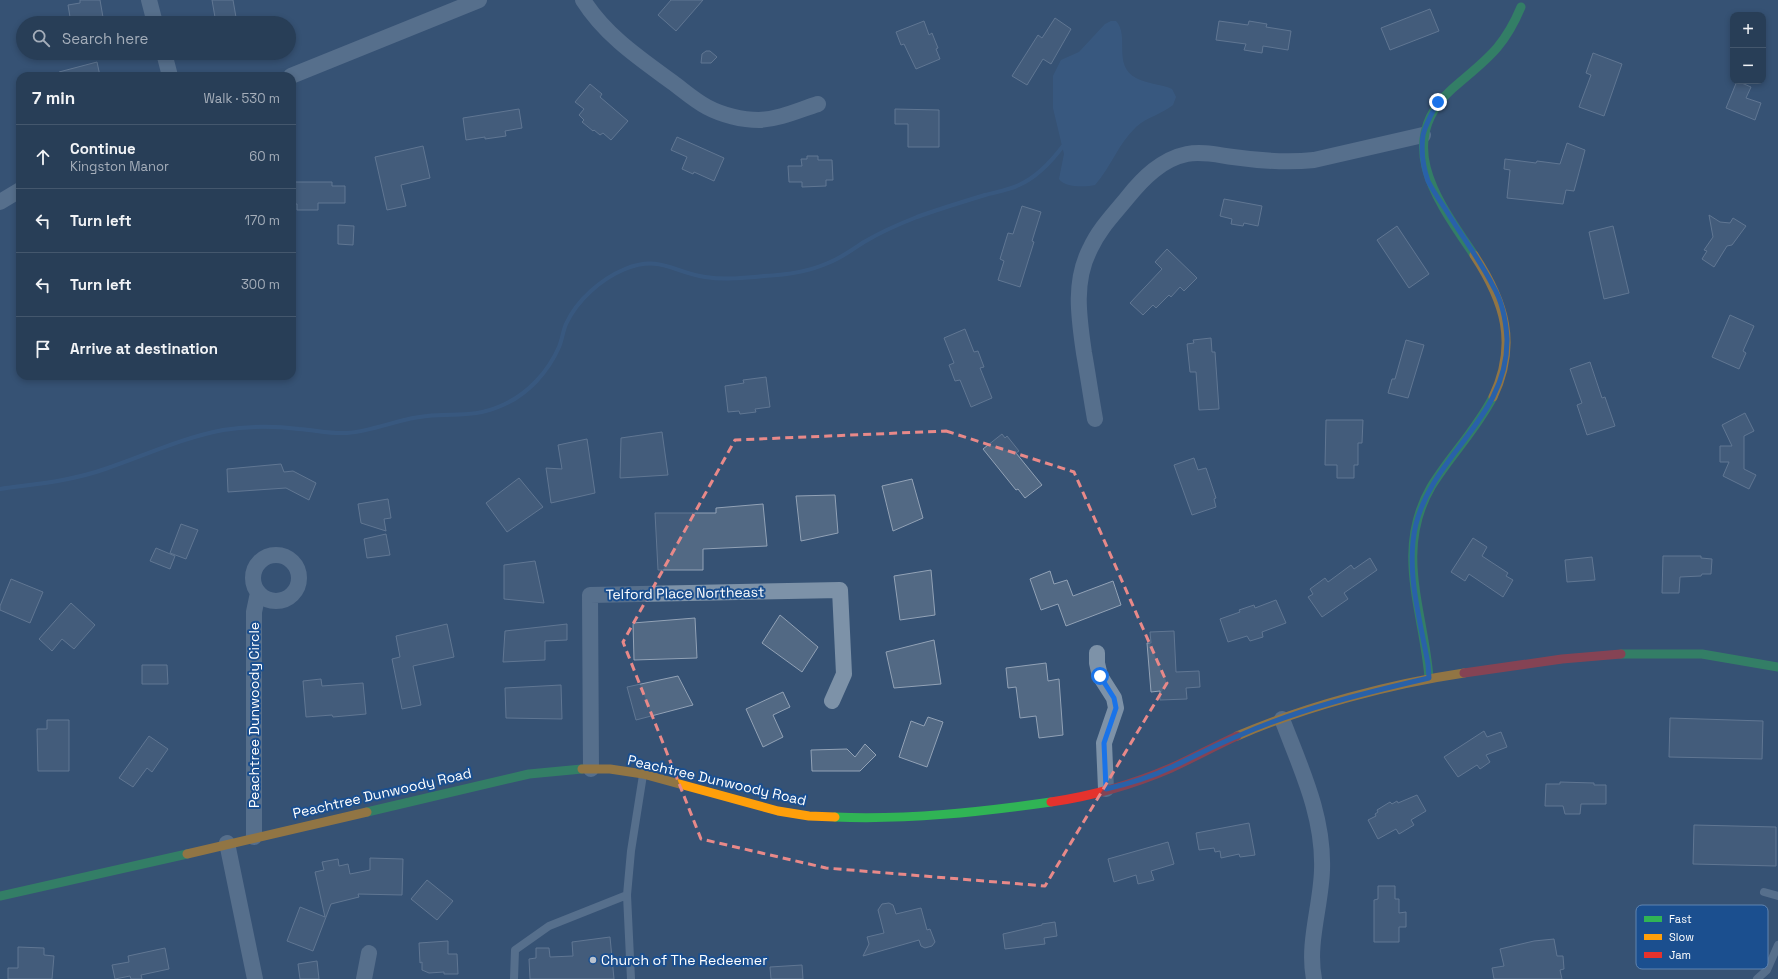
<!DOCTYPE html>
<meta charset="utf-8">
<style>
:root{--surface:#283e57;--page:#344961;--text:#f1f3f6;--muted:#a5aeba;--line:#44576d}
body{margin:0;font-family:"Space Grotesk",sans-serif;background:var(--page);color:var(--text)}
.controls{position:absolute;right:12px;top:12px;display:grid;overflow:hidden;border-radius:8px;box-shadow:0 2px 6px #0003}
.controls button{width:36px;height:36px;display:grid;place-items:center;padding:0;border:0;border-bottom:1px solid var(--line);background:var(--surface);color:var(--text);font:20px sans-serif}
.stop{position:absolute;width:12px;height:12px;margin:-9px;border:3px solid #1a73e8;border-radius:50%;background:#fff}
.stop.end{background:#1a73e8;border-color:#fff;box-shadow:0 1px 4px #0008}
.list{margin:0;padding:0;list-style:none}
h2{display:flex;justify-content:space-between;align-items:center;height:52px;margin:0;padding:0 16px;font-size:17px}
h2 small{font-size:13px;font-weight:400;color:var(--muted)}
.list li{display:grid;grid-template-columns:26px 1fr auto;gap:12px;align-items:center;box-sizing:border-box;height:64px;padding:0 16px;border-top:1px solid var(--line)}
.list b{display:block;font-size:15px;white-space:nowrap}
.list p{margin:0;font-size:13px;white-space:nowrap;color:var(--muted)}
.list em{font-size:13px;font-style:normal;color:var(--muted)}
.icon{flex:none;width:22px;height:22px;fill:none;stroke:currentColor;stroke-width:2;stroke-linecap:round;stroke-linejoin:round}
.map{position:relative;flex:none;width:1778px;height:979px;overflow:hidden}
.search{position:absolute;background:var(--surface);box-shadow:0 2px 6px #0003;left:16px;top:16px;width:280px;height:44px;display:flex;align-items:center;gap:10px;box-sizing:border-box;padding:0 14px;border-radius:22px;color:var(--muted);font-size:15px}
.panel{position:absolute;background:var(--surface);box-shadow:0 2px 6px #0003;left:16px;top:72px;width:280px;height:308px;border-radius:12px}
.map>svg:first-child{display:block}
</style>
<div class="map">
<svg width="1778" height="979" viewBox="0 0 1778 979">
<rect width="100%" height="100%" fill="#365274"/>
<path fill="#3b618d" d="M1111,21h5c14,15 -4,44 20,57 11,6 25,6 36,11l4,8 -3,8c-11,9 -26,12 -37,22 -18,17 -25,40 -41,58 -9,2 -30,3 -36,-6l5,-25 -11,-46v-32l8,-16 18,-8 26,-28z"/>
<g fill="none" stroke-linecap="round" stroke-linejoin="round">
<path stroke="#3b618d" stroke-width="4" d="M0,489c35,-5 71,-8 105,-20 39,-13 76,-31 118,-39 25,-4 51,-4 76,-1 16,1 31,5 48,4 28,-2 53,-15 80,-17 30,-3 47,2 76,-11 25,-11 45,-33 56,-58 3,-7 4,-16 7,-23 11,-24 35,-45 59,-55 35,-14 48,3 80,8 20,3 40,1 59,-1 22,-1 44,-4 64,-13 13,-5 24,-13 36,-21 17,-10 35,-18 53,-25 22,-8 45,-15 68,-22 11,-3 24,-5 34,-10 18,-8 32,-23 44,-39"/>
</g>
<path fill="#526984" stroke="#92a2b6" d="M80,0h20l4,23h-33l-3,-18 12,-2z
M212,0h21l4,23h-21z
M671,0h32l-27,31 -18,-16z
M1430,9l9,22 -49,19 -9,-22z
M1055,18l16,11 -20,35 -8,-5 -16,26 -15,-9 26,-41 4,3z
M924,21l5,14 3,-2 6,15 -2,1 4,10 -24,10 -12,-25 -3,1 -5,-13z
M1219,21l29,4 1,-4 18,3 -1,3 25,4 -3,19 -25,-4 -1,7 -18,-3 2,-6 -30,-4z
M706,51h4l7,6 -6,6h-10l1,-9z
M1593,53l29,11 -18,52 -25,-9 12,-32 -5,-2z
M97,62l3,14h-41v-4z
M1737,81l14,6 -5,11 15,5 -6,17 -29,-12z
M590,84l12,10 -2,3 28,24 -17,19 -8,-7 -3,2 -6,-5 -1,1 -11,-9 2,-2 -5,-5 5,-6 -9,-7z
M519,109l3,19 -17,3 1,5 -21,3v-2l-19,3 -3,-22z
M895,109l44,1v37h-31v-23h-13z
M677,137l47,21 -10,23 -20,-9 -1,2 -11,-5 5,-12 -16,-7z
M1567,143l18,7 -11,41 -8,-1 -3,14 -56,-6 3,-28 -6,-1 1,-10 31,4 1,-2 23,3z
M423,146l7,32 -29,7 5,21 -19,4 -12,-53z
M807,156h11v4h14l1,20h-7v6l-24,1v-5h-13l-1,-16h14l-1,-7h6z
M295,182h37v4h13v17h-27v7h-21v-6h-2z
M1224,199l38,7 -4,20 -14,-3 -1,3 -12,-2 1,-5 -12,-3z
M1022,206l19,6 -9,29 2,1 -14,45 -22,-7 6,-19 -4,-2 8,-26 5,1z
M1709,215l11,7 10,1 3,-5 13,8 -14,19 -5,1 -13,21 -12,-8 5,-8 -3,-1 9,-13z
M338,225l16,1 -1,19 -15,-1z
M1397,226l32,48 -20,14 -32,-48z
M1613,226l16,67 -25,6 -15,-67z
M1167,249l30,29 -13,13 -4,-4 -9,10 -2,-2 -13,13 -3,-3 -10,10 -13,-12 32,-34 -7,-7z
M1730,315l24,11 -11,25 3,2 -7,16 -27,-12z
M965,329l9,23 4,-1 6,16 -4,1 12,30 -21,9 -11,-27 -5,1 -6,-16 5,-2 -10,-25z
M1211,338l1,14h3l4,57 -20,1 -3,-38h-6l-3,-28 7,-1 -1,-3z
M1406,340l18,5 -16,53 -20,-5 4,-14h3z
M1590,362l12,36 3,-1 10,29 -28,9 -10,-30 5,-2 -12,-34z
M766,377l4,30 -15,2 1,3 -16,2 -1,-3 -11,1 -3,-26 19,-3 -1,-3z
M1745,413l9,18 -10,5v33l12,6 -7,14 -26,-13 6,-14h-9v-16h12l-10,-21z
M1326,420h37l-1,23h-4v22h-4v13h-17v-13h-12z
M662,432l6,43 -48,3 1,-40z
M1002,434l3,4 2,-2 12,15 -3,2 26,32 -17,13 -7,-9 -2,1 -33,-41z
M587,439l8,54 -44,10 -5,-35 16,1 -4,-24z
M1194,458l4,12 8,-2 10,30 -2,1 2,8 -24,8 -18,-50z
M281,464l3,8 9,-1 23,12 -7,17 -23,-12 -58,4 -1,-23z
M519,478l24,29 -36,25 -21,-29z
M912,479l11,39 -30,13 -11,-45z
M835,495l3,38 -37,8 -5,-45z
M388,499l3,19 -7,1 2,12 -25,-8 -3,-19z
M763,504l4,42 -64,3v21h-45l-3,-57h61v-5z
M181,524l17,6 -12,29 -16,-6z
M386,534l4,21 -23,3 -3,-19z
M1473,538l14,9 -5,9 26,17 -2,3 7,4 -10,17 -34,-23 -4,7 -14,-9z
M156,548l19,8 -5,13 -20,-8z
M1663,556h38v2l11,1 -1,15h-9l-1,2 -21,1 -1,16h-17z
M1592,557l3,23 -28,2 -2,-22z
M1370,558l7,12 -33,23 4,6 -26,18 -14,-20 5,-3 -3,-5 15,-11 3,4 23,-17 3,4z
M535,561l9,42 -40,-4v-34z
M931,570l4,45 -35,5 -6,-44z
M1050,571l4,13 13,-4 6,16 40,-15 8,24 -55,21 -8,-22 -17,6 -11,-31z
M11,579l32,13 -13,31 -30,-13v-4z
M1276,600l10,23 -24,9 1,5 -13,4 -3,-5 -19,6 -8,-23 20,-7 -1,-2 15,-5 1,3z
M71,603l24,22 -21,24 -12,-10 -10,12 -13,-12z
M780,615l38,32 -16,25 -40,-29z
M695,618l2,40 -63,2 -1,-37z
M447,624l7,33 -41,9 8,39 -19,4 -10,-50 8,-2 -4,-21z
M567,624v16l-22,1v19l-42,2 2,-31z
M1174,631l2,41 23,-1 1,16 -14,1 1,11 -27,1v-9l-9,1 -4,-49h4l-1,-11z
M934,640l7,44 -47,4 -8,-36z
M1046,663l2,18 11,-2 4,56 -24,3 -3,-22 -16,2 -4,-31 -8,1 -2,-20z
M142,665h25l1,19h-26z
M678,676l15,29 -57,15 -9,-33z
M321,679l1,7 41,-3 3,31 -33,3 -1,-2 -26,2 -3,-36z
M561,685l1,34 -56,-1 -1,-30z
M783,692l7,15 -17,8 10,22 -20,10 -17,-38z
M928,717l15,5 -16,45 -28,-10 12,-36 13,5z
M1670,718l93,3 -1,38 -93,-2z
M47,720h22v51h-31l-1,-42h10z
M1484,731l3,6 14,-5 6,15 -21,8 4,7 -10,7 -3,-4 -19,12 -14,-20z
M149,736l19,13 -16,23 -5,-4 -14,19 -14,-9z
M865,744l11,11 -16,16h-48l-1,-21 36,-1 8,8z
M1560,782l34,1v2h12v19h-25l-1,10h-15l-2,-8h-18l1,-22h14z
M1417,795l9,16 -15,9 3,5 -15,9 -3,-5 -18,10 -10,-19 8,-4 -1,-2 3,-2 -1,-2 13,-8 2,2 5,-3 1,2z
M1249,823l6,32 -15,2 -1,-3 -18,4 -1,-7 -5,1 -1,-4 -15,2 -3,-17z
M1694,825l82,2v39l-83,-2z
M1168,842l6,22 -23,7 3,9 -16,4 -2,-9 -22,7 -6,-23z
M370,858l33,1 -1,36 -44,-1 1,3 -28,7 -18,47 -26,-10 13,-34 25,10 -10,-45 9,-2 -2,-8 16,-3 1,7 9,-2 2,10 20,-4z
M427,880l26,21 -16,19 -26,-21z
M1378,886h17v13h4v14l7,-1v15h-7v15h-25v-42l4,-1z
M889,903l4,2 3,9 25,-6 6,22 3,-1 5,13 -3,4 -7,2 -4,-2 -2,-6 -56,16 6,-12 -2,-7 17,-4 -6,-23 4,-6z
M1055,922l2,14 -13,2 1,6 -40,5 -2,-15 39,-9v-1z
M610,937l4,42h-84l-1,-20 7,-1v-10h13l1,9 23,-1 -1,-14z
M1554,939l3,17h6l1,13 -4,1 2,9h-68l-2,-11 12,-2 -4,-17 34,-8z
M448,941v13h9l1,20h-14v-2l-15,1 -7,-3v-8l-2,1 -1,-20z
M18,947l26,1v7l10,1 -2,23h-44v-11h10z
M165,948l4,21 -28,6 1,4h-11l-1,-3 -15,3 -3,-14 17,-3 -1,-6z
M317,961l2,18h-19l-2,-15z
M802,965l1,14h-32l-1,-12z"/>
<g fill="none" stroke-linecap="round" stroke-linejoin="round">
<path stroke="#7d92a8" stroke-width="8" d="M1764,892l14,4
M514,979l1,-29 34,-24 78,-31
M631,979l-4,-84 4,-44 12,-76
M1757,979l10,-9 11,-25"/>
<path stroke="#7d92a8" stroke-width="16" d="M149,0l6,23
M583,0c22,35 56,58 89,82 11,8 22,18 35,25 15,8 35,13 52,13 21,-1 40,-10 59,-16
M164,53l6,23
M291,76l188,-76
M0,202l20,-12
M1095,419c-4,-22 -7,-44 -11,-66 -5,-35 -11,-71 6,-104 9,-20 24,-35 37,-51 16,-20 35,-39 60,-44 15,-3 31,1 46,3 28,4 53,6 81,3l109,-25
M253 578a23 23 0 1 1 46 0a23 23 0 1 1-46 0Z
M1097,653v10l3,13 14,22 2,10 -12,35 2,46
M1282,719c19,50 42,97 40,151 -1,36 -15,73 -8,109
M591,769l-1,-174 250,-5 4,84 -12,27
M254,837v-225l4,-19
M227,843l28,136
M364,979l5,-26"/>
<path stroke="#30b455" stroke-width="9" d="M1474,255c-34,-51 -82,-112 -22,-166 33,-29 51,-39 69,-82
M1621,654h81l76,13
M1429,678c-5,-66 -35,-127 2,-191 19,-31 45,-57 62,-90
M367,812l162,-38 53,-5
M835,817c72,3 145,-5 216,-15
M0,896l187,-42"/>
<path stroke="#ff9f0a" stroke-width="9" d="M1474,255c31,47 44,89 19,142
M1237,736c70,-30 153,-52 227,-63
M582,769h28l33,5 135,37 31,5 26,1
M187,854l180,-42"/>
<path stroke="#e5322d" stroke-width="9" d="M1464,673l98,-14 59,-5
M1051,802c41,-6 83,-18 120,-34 22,-10 44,-22 66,-32"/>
</g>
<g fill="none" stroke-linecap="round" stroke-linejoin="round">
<path stroke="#1a73e8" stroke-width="5" d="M1100,676l14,22 2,10 -12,35 2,46c22,-5 45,-12 66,-22 22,-10 43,-22 66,-31 61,-27 126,-43 191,-58l-1,-14c-8,-45 -23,-95 -12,-140 18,-71 92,-106 91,-185 -1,-17 -5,-38 -14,-53 -13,-26 -32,-51 -47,-76 -6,-9 -13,-19 -18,-29 -5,-14 -7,-31 -5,-46 3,-12 9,-22 15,-33"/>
</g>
<path d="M0 0H1778V979H0ZM946,431l128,41 93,211 -122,203 -219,-18 -125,-29 -78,-197 112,-202z" fill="#365274" fill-opacity=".55" fill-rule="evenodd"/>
<path fill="none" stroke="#e88989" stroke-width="3" stroke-dasharray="8 5" stroke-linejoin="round" d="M946,431l128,41 93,211 -122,203 -219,-18 -125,-29 -78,-197 112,-202z"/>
<circle fill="#b9c2ce" stroke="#1b4f8f" stroke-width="1.5" cx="593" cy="960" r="4"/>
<g text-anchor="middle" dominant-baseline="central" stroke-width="4" stroke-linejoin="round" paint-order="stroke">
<g font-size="14" fill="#fff" stroke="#1b4f8f">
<text transform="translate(685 593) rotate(-1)">Telford Place Northeast</text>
<text transform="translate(254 715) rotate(-90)">Peachtree Dunwoody Circle</text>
<text transform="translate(717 780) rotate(13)">Peachtree Dunwoody Road</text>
<text transform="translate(382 793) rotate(-13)">Peachtree Dunwoody Road</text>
</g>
<g font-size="14" fill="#fff" stroke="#1b4f8f" text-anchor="start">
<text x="601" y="960">Church of The Redeemer</text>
</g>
</g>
<rect x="1636" y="905" width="132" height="64" rx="6" fill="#1b4f8f" stroke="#5f84b1" stroke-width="1"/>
<rect x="1644" y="916" width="18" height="6" fill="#30b455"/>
<rect x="1644" y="934" width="18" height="6" fill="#ff9f0a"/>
<rect x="1644" y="952" width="18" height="6" fill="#e5322d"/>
<g font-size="11" fill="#fff">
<text x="1669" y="923">Fast</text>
<text x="1669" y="941">Slow</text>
<text x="1669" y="959">Jam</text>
</g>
</svg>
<div class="controls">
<button>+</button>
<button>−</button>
</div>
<div class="stop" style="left:1100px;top:676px"></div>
<div class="stop end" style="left:1438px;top:102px"></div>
<div class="search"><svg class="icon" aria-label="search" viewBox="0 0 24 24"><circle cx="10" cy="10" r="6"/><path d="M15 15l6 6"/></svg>Search here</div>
<section class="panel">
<h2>7 min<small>Walk · 530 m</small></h2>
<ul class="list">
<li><svg class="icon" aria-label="ahead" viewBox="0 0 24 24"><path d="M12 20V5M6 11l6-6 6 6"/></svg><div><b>Continue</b><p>Kingston Manor</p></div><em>60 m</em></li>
<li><svg class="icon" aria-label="left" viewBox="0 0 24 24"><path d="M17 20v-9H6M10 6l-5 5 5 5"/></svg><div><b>Turn left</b></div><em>170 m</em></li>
<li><svg class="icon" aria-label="left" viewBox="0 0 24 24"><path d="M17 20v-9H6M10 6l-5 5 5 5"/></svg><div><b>Turn left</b></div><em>300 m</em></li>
<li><svg class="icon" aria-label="arrive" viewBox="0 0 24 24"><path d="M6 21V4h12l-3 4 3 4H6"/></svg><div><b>Arrive at destination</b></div></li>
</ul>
</section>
</div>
